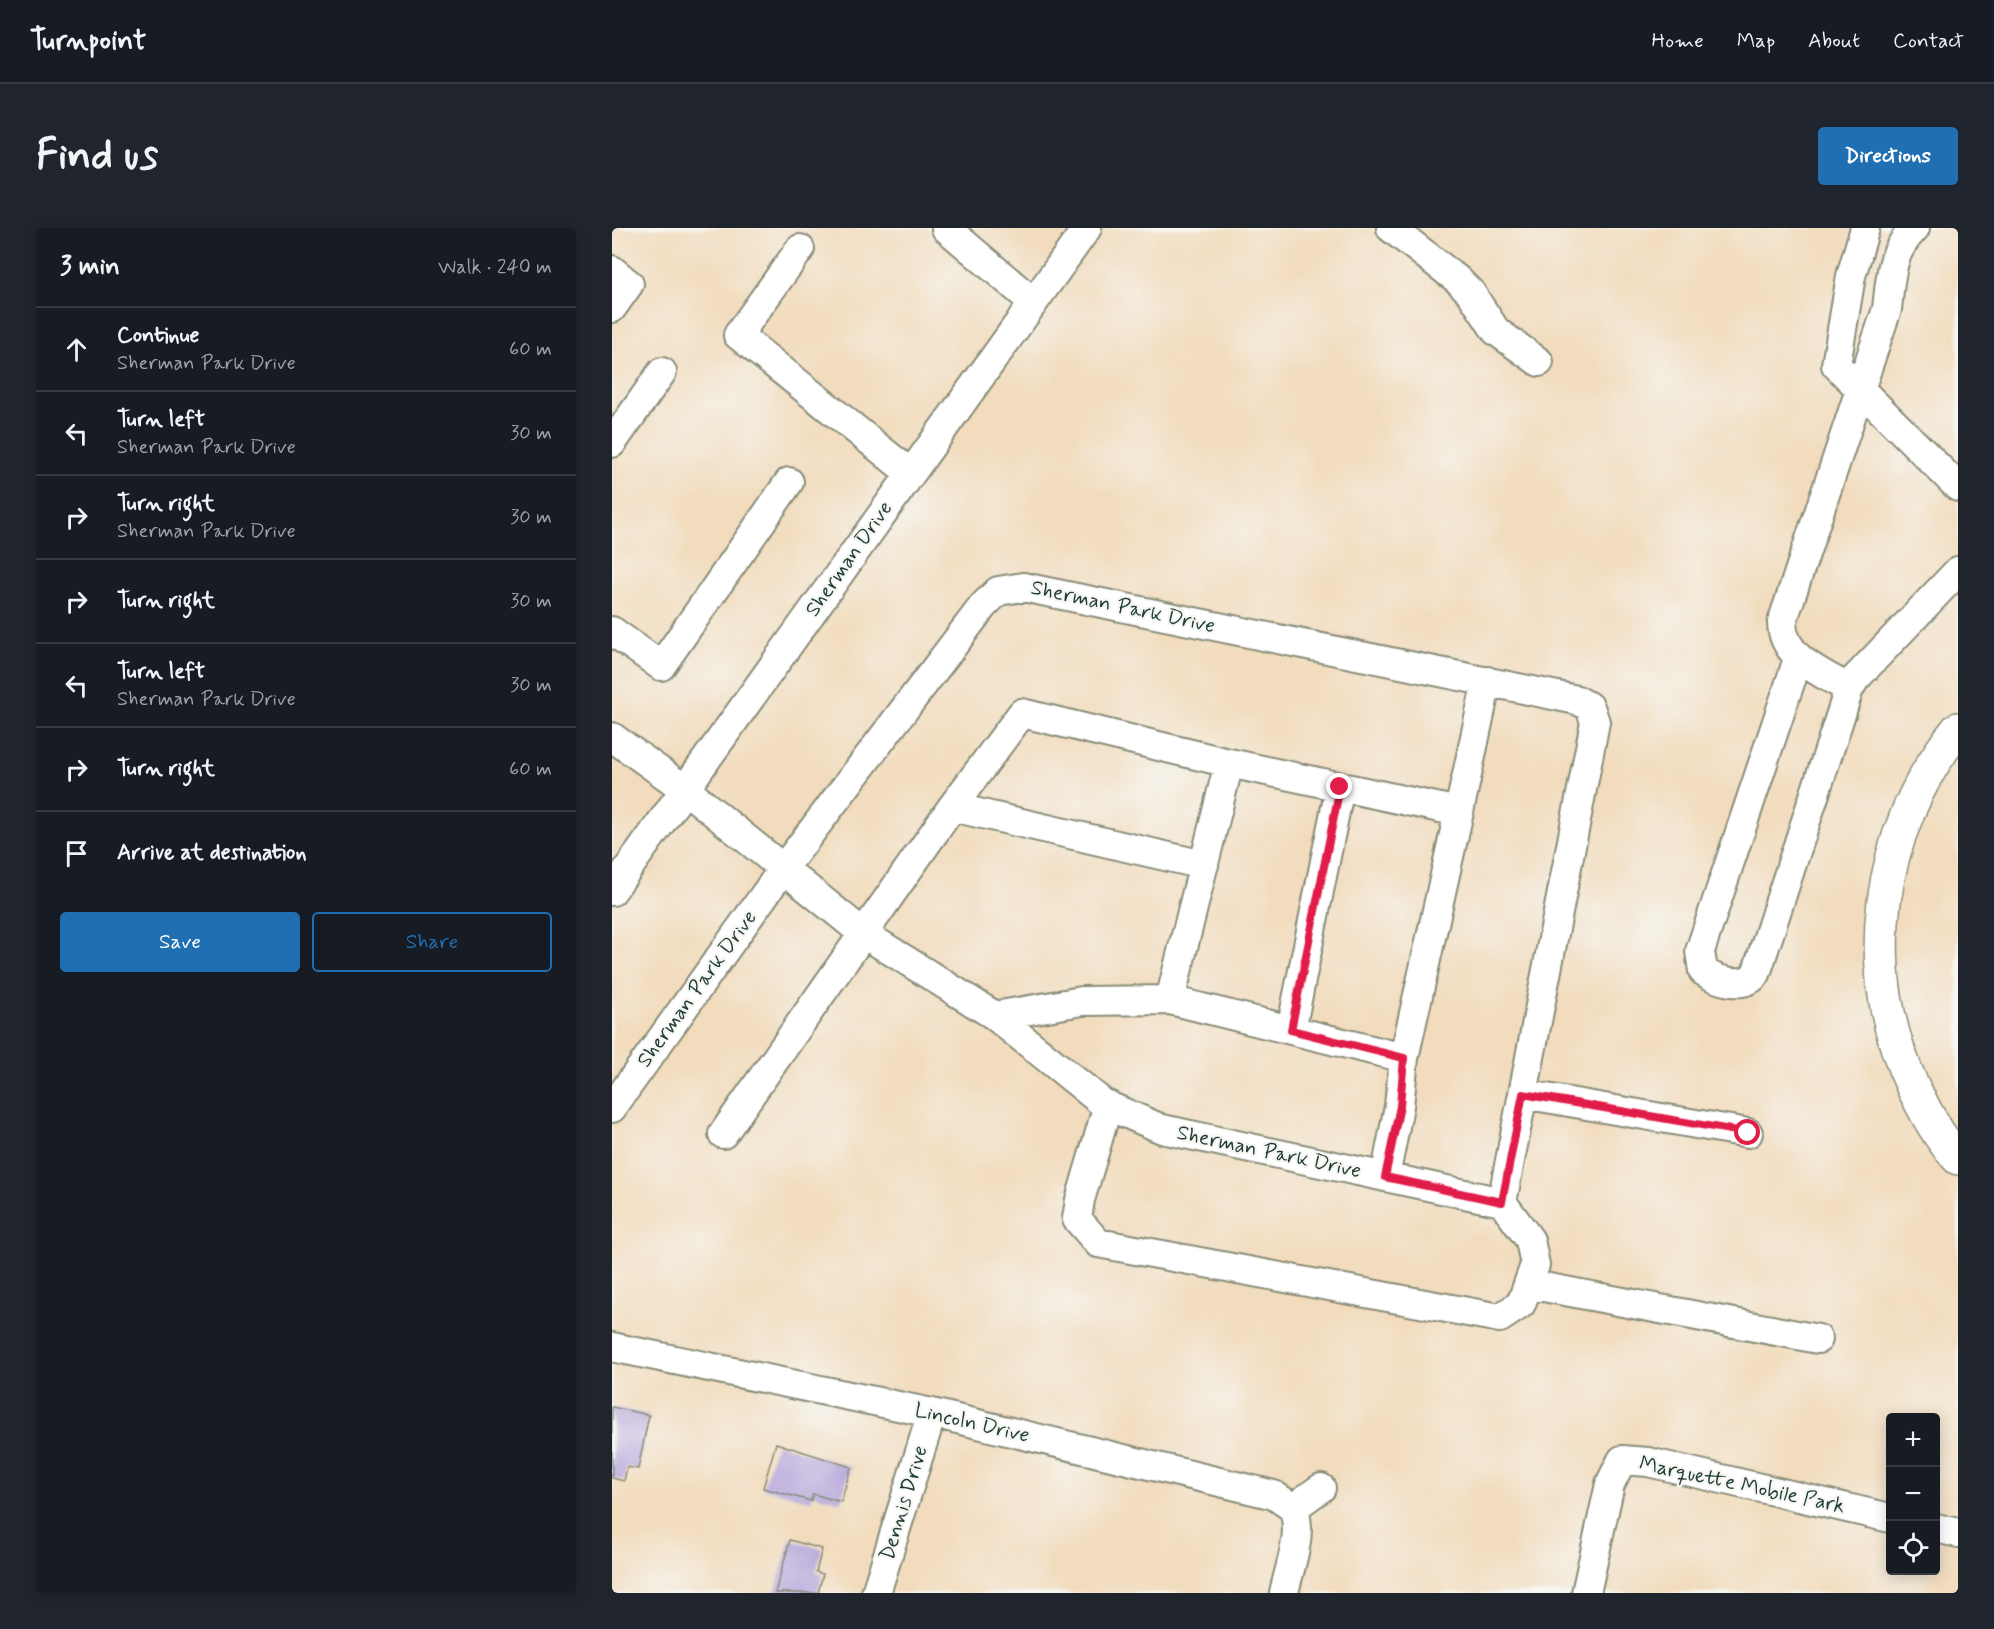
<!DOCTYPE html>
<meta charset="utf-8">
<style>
:root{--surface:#171b24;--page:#20242c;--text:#f1f3f6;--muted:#9ea1a6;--line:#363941;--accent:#1f6fb2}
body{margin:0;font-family:Mynerve,sans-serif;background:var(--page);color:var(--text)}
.controls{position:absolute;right:18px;bottom:18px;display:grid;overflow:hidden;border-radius:6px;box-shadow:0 3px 15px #0003}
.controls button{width:54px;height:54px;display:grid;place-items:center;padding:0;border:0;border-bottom:2px solid var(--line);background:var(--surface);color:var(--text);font:30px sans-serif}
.stop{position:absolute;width:18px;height:18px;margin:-14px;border:4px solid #e11d48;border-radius:50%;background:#fff}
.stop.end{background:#e11d48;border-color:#fff;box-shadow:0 2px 6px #0008}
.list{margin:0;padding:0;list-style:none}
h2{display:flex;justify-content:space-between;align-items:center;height:78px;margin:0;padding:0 24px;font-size:26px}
h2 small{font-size:20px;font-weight:400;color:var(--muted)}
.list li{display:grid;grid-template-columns:39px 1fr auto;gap:18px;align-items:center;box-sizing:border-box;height:84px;padding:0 24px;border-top:2px solid var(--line)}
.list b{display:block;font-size:22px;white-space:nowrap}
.list p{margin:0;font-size:20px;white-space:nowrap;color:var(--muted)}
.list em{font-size:20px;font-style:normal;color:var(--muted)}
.actions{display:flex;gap:12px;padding:18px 24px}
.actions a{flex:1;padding:14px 0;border:2px solid var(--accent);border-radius:6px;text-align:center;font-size:21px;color:var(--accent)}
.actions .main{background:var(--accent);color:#fff}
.icon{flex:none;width:33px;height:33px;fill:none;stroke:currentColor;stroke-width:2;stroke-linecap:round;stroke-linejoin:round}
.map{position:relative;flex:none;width:1346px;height:1365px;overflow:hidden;border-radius:6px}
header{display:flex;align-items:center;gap:36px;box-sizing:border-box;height:84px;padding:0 30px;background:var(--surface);border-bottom:2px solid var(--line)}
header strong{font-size:28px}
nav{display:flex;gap:33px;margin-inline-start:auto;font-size:21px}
.intro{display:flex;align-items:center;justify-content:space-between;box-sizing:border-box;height:144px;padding:0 36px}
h1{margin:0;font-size:42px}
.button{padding:15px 27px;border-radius:6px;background:var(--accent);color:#fff;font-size:21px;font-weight:700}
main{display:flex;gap:36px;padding:0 36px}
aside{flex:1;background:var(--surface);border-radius:6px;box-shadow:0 3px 15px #0003}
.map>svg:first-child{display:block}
</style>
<header>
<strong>Turnpoint</strong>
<nav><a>Home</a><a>Map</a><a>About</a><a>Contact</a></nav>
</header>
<div class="intro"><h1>Find us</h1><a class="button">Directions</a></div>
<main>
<aside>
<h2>3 min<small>Walk · 240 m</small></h2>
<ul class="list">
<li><svg class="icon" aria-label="ahead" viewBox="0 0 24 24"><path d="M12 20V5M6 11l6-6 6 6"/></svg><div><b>Continue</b><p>Sherman Park Drive</p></div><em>60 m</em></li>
<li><svg class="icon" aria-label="left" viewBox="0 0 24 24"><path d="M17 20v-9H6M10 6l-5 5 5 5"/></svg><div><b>Turn left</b><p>Sherman Park Drive</p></div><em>30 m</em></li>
<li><svg class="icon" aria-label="right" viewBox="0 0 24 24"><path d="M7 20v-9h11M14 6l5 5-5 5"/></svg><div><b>Turn right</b><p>Sherman Park Drive</p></div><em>30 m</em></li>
<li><svg class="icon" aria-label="right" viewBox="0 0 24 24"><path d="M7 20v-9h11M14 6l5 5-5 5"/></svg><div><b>Turn right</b></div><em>30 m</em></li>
<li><svg class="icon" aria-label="left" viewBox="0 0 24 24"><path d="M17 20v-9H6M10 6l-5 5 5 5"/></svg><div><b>Turn left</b><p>Sherman Park Drive</p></div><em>30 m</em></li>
<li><svg class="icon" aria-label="right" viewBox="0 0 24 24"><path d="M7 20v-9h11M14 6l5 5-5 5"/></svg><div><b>Turn right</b></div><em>60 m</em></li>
<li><svg class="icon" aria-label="arrive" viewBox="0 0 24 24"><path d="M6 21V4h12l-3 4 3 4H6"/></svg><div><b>Arrive at destination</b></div></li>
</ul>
<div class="actions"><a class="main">Save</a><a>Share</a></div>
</aside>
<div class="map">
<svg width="1346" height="1365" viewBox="0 0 1346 1365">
<rect width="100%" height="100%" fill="#f6f6f2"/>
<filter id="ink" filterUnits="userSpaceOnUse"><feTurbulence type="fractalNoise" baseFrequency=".0167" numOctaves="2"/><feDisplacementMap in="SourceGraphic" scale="12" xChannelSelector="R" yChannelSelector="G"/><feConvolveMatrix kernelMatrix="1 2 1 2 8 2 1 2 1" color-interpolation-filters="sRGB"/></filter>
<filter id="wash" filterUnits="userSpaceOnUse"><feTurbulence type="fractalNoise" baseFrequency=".008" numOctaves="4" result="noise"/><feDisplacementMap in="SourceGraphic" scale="24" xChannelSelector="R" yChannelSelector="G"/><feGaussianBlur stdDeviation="1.35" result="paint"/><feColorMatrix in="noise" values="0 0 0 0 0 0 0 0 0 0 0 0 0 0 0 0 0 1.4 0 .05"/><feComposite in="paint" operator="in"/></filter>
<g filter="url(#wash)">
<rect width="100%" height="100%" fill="#f2dcbd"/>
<g id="blocks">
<path fill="#b5a6da" d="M0,1179l37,8 -11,54 -11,-2 -3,14 -12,-3z
M164,1215l75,24 -10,35 -28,-8 -2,7 -48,-13z
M178,1312l32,9 -6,23 7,2 -5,19h-43z"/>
</g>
</g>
<g filter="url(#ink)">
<use href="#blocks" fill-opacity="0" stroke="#888c78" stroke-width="1.5"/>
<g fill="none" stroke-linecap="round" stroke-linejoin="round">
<defs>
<path id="minor" d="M334,0l87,74
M779,0l67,52 13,13 25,38 43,31
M1253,0l-14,48 -15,89 122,122
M188,21l-62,86 172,138
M0,42l17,14 -17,24
M0,215l50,-71
M0,403l49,35 128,-184
M1186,431l-98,292 3,20c14,10 41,18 53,3l93,-285 6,-10 103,-108
M1237,461c-26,-16 -66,-30 -67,-66l105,-314c4,-34 3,-56 28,-81
M0,509l74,53 178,144 131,82 109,88 58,25 340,73 93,-480 -5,-15 -13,-7 -554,-113 -25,4 -15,15 -200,263 -171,239
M340,579l252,58
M847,584l28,-131
M0,663l475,-663
M558,772l59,-237
M679,802l49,-243
M911,866l225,39
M496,877l-28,95 -3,19 21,24 402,75 21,-14 14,-39 -5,-25 -28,-38
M111,906l229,-327 70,-94 207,50 230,49 -55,246 -234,-58 -88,1 -87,15
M773,949l14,-71 5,-48
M916,1056l290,55
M0,1119l320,66 342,82 19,13
M681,1280l28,-20
M1324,1300l22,5
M264,1365l56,-180
M672,1365c5,-25 20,-60 9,-85
M974,1365l24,-109 12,-24 26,2 242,56"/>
<path id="highway" d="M1346,501c-82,100 -101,243 -44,360 12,24 25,49 44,69"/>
</defs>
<use href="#minor" stroke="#888c78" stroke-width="32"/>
<use href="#highway" stroke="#888c78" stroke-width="36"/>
<use href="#minor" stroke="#fff" stroke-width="28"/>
<use href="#highway" stroke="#fff" stroke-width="33"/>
</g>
</g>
<g fill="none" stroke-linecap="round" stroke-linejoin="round" filter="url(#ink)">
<path stroke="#e11d48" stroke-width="8" d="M728,559l-49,243 113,28 -4,48 -15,71 117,25 21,-108 225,39"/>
</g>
<g text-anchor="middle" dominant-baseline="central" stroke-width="4.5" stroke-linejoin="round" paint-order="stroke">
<g font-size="21" fill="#1f3d34" stroke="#f6f6f2">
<text transform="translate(237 331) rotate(-55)">Sherman Drive</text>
<text transform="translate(511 379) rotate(12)">Sherman Park Drive</text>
<text transform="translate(85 761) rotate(-54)">Sherman Park Drive</text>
<text transform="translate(657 924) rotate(12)">Sherman Park Drive</text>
<text transform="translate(360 1195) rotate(13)">Lincoln Drive</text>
<text transform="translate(1130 1257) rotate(12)">Marquette Mobile Park</text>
<text transform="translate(292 1275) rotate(-73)">Dennis Drive</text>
</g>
</g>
</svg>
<div class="controls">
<button>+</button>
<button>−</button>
<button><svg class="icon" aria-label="locate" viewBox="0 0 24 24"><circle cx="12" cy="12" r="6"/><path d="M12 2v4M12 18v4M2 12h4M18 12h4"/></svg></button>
</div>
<div class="stop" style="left:1136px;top:905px"></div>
<div class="stop end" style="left:728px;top:559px"></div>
</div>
</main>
